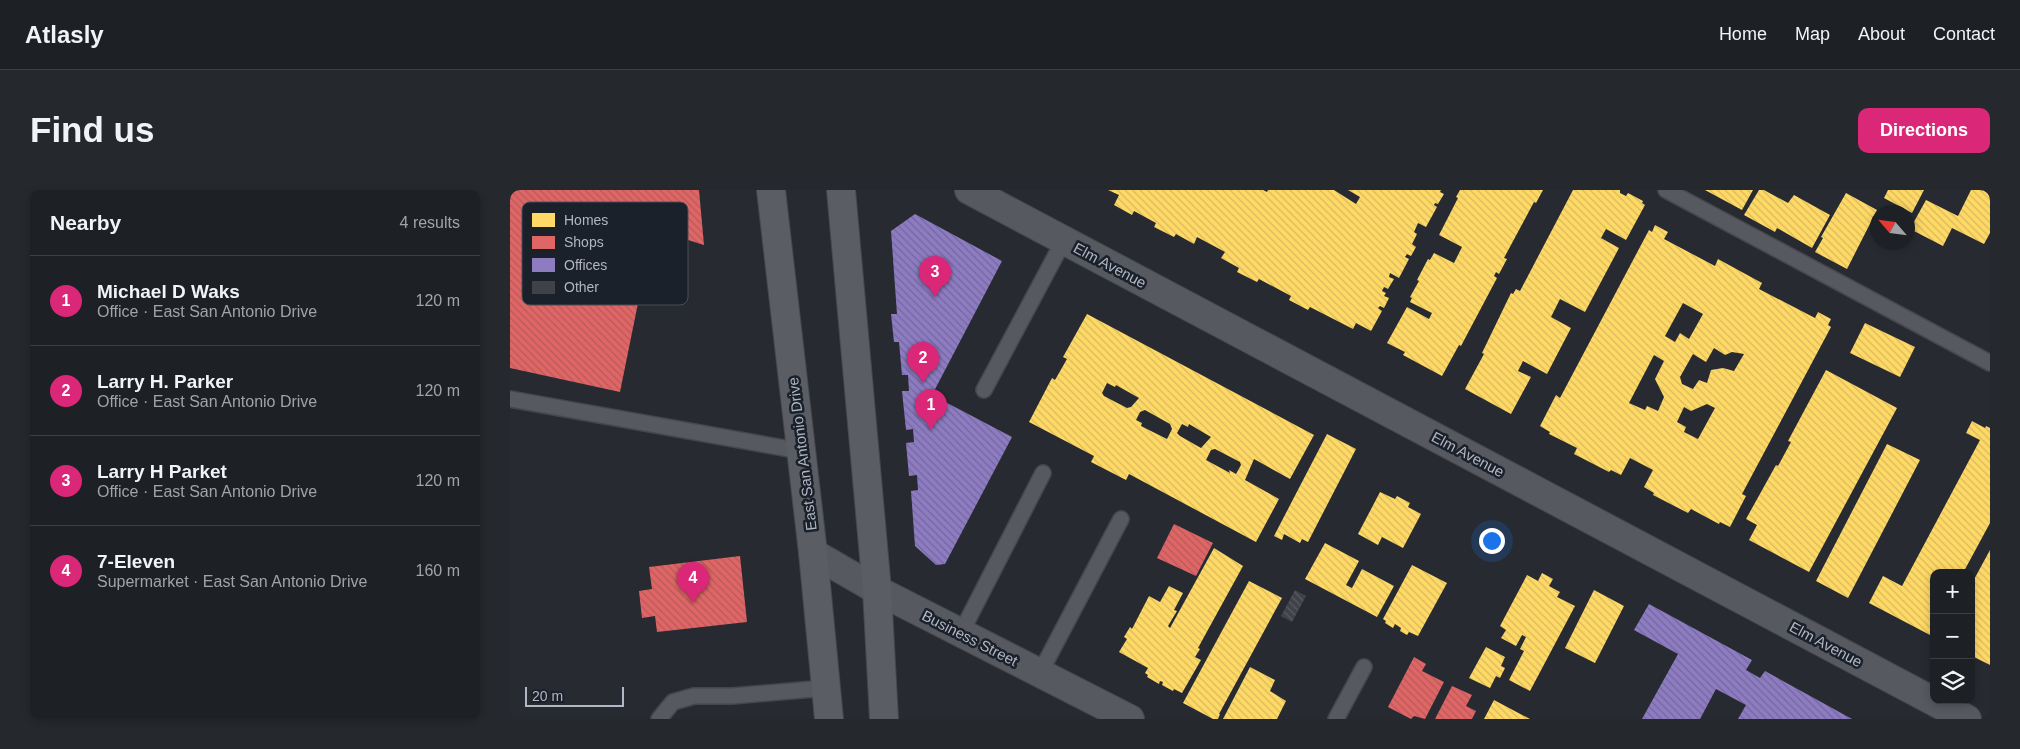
<!DOCTYPE html>
<meta charset="utf-8">
<style>
:root{--surface:#1d2025;--page:#25282d;--text:#f1f3f6;--muted:#a0a3a7;--line:#3b3e42;--accent:#db2777}
body{margin:0;font-family:Helvetica,sans-serif;background:var(--page);color:var(--text)}
.controls{position:absolute;right:15px;bottom:15px;display:grid;overflow:hidden;border-radius:10px;box-shadow:0 2px 8px #0003}
.controls button{width:45px;height:45px;display:grid;place-items:center;padding:0;border:0;border-bottom:1px solid var(--line);background:var(--surface);color:var(--text);font:25px sans-serif}
.compass{position:absolute;left:1360px;top:15px;width:45px;height:45px;border-radius:50%;background:var(--surface);box-shadow:0 2px 8px #0003;rotate:298deg}
.scale{position:absolute;left:15px;bottom:12px;width:99px;box-sizing:border-box;padding-left:5px;border:2px solid #b0b6c2;border-top:0;font-size:14px;line-height:18px;white-space:nowrap;color:#b0b6c2;-webkit-text-stroke:4px #1b212a;paint-order:stroke}
.you{position:absolute;left:981px;top:350px;width:18px;height:18px;margin:-12px;border:4px solid #fff;border-radius:50%;background:#1a73e8;box-shadow:0 0 0 8px #1a73e833}
.badge{display:grid;place-items:center;width:32px;height:32px;border-radius:50%;background:var(--accent);color:#fff;font-size:16px;font-weight:700}
.pin{position:absolute;translate:-50% -41px;filter:drop-shadow(0 1px 2px #0008)}
.pin::after{content:'';position:absolute;top:26px;width:18px;height:15px;background:inherit;clip-path:polygon(0 0,100% 0,50% 100%)}
.list{margin:0;padding:0;list-style:none}
h2{display:flex;justify-content:space-between;align-items:center;height:65px;margin:0;padding:0 20px;font-size:21px}
h2 small{font-size:16px;font-weight:400;color:var(--muted)}
.list li{display:grid;grid-template-columns:32px 1fr auto;gap:15px;align-items:center;box-sizing:border-box;height:90px;padding:0 20px;border-top:1px solid var(--line)}
.list b{display:block;font-size:19px;white-space:nowrap}
.list p{margin:0;font-size:16px;white-space:nowrap;color:var(--muted)}
.list em{font-size:16px;font-style:normal;color:var(--muted)}
.icon{flex:none;width:28px;height:28px;fill:none;stroke:currentColor;stroke-width:2;stroke-linecap:round;stroke-linejoin:round}
.map{position:relative;flex:none;width:1480px;height:529px;overflow:hidden;border-radius:10px}
header{display:flex;align-items:center;gap:30px;box-sizing:border-box;height:70px;padding:0 25px;background:var(--surface);border-bottom:1px solid var(--line)}
header strong{font-size:24px}
nav{display:flex;gap:28px;margin-inline-start:auto;font-size:18px}
.intro{display:flex;align-items:center;justify-content:space-between;box-sizing:border-box;height:120px;padding:0 30px}
h1{margin:0;font-size:35px}
.button{padding:12px 22px;border-radius:10px;background:var(--accent);color:#fff;font-size:18px;font-weight:700}
main{display:flex;gap:30px;padding:0 30px}
aside{flex:1;background:var(--surface);border-radius:10px;box-shadow:0 2px 8px #0003}
.map>svg:first-child{display:block}
</style>
<header>
<strong>Atlasly</strong>
<nav><a>Home</a><a>Map</a><a>About</a><a>Contact</a></nav>
</header>
<div class="intro"><h1>Find us</h1><a class="button">Directions</a></div>
<main>
<aside>
<h2>Nearby<small>4 results</small></h2>
<ul class="list">
<li><span class="badge">1</span><div><b>Michael D Waks</b><p>Office · East San Antonio Drive</p></div><em>120 m</em></li>
<li><span class="badge">2</span><div><b>Larry H. Parker</b><p>Office · East San Antonio Drive</p></div><em>120 m</em></li>
<li><span class="badge">3</span><div><b>Larry H Parket</b><p>Office · East San Antonio Drive</p></div><em>120 m</em></li>
<li><span class="badge">4</span><div><b>7-Eleven</b><p>Supermarket · East San Antonio Drive</p></div><em>160 m</em></li>
</ul>
</aside>
<div class="map">
<svg width="1480" height="529" viewBox="0 0 1480 529">
<defs>
<pattern id="homes-back-hatch" width="6" height="6" patternUnits="userSpaceOnUse" patternTransform="scale(1.25)"><rect width="6" height="6" fill="#ffd966"/><path d="M-1 5l2 2M0 0l6 6M5-1l2 2" fill="none" stroke="#d7b95d"/></pattern>
<pattern id="shops-back-hatch" width="6" height="6" patternUnits="userSpaceOnUse" patternTransform="scale(1.25)"><rect width="6" height="6" fill="#e06666"/><path d="M-1 5l2 2M0 0l6 6M5-1l2 2" fill="none" stroke="#b55a5b"/></pattern>
<pattern id="offices-back-hatch" width="6" height="6" patternUnits="userSpaceOnUse" patternTransform="scale(1.25)"><rect width="6" height="6" fill="#8e7cc3"/><path d="M-1 5l2 2M0 0l6 6M5-1l2 2" fill="none" stroke="#73679a"/></pattern>
<pattern id="building-back-hatch" width="6" height="6" patternUnits="userSpaceOnUse" patternTransform="scale(1.25)"><rect width="6" height="6" fill="#3f4248"/><path d="M-1 5l2 2M0 0l6 6M5-1l2 2" fill="none" stroke="#585b61"/></pattern>
</defs>
<rect width="100%" height="100%" fill="#272b31"/>
<path fill="url(#homes-back-hatch)" fill-rule="evenodd" d="M598,0h155l4,2 1,-2h66l22,14 4,-7 -12,-7h93l-1,2 4,2 -6,10 -3,-1 -1,2 3,2 -11,20 -8,-4 -4,9 3,2 -5,10 4,3 -5,9 -4,-2 -2,3 4,2 -10,19 -9,-5 -1,4 5,2 -6,10 -4,-2 -2,4 4,2 -2,3 5,2 -5,10 -4,-2 -2,2 4,3 -11,20 -15,-8 -3,6 -43,-22 -2,3 -19,-10 2,-4 -32,-17 -2,3 -20,-10 2,-4 -18,-10 4,-6 -28,-15 -3,7 -18,-10 -2,3 -20,-10 2,-4 -22,-12 -2,4 -18,-10 5,-10z
M950,0h83l-7,13 -2,-1 -30,56 3,1 -8,15 -3,-2 -2,4 3,2 -36,68 -2,-1 -17,31 -39,-21 2,-3 -18,-9 20,-36 22,12 3,-6 -22,-11 2,-4 -2,-1 9,-16 -2,-1 11,-21 2,1 4,-7 20,10 8,-16 -23,-12 19,-37 -2,-1z
M1063,0h47v3l6,3 2,-3 15,8 -1,2 3,2 -19,35 -20,-11 -5,9 18,10 -34,64 -25,-13 -9,18 20,11 -24,46 -24,-13 -5,10 13,6 -20,37 -46,-25 19,-35 -2,-1 29,-60 2,1 3,-5 4,2z
M1195,0h48l-11,20z
M1249,0h5l24,13 6,-8 36,20 -18,33 -35,-20 -2,4 -31,-17z
M1378,0h36l-12,23 -28,-15z
M1461,0h19v43l-6,11 -32,-16 -9,18 -33,-17 16,-29 32,16z
M1336,3l31,17 -30,59 -32,-17 8,-14 -2,-1z
M1145,35l13,7 -4,7 51,27 3,-7 44,24 -3,6 56,29 3,-6 13,7 -3,6 3,2 -89,167 4,2 -16,31 -10,-5 -1,2 -28,-15 -3,4 -35,-18 1,-2 -10,-6 9,-17 -23,-12 -9,17 -10,-5 -2,2 -35,-18 3,-6 -28,-14 1,-2 -10,-6 16,-31 4,3 89,-168 3,2zM1173,113l20,11 -14,25 -9,-6 -5,9 -10,-6zM1204,158l11,7 7,-3 12,2 -10,17 -11,-3 -12,2 -4,13 -8,-3 -6,9 -11,-5 -2,-7 13,-23 13,8zM1144,165l10,6 -9,18 9,18 -6,14 -11,-5 -2,4 -16,-7zM1197,214l8,4 -17,31 -14,-7 2,-5 -9,-5 7,-15 7,4z
M577,124l227,121 -24,44 -36,-20 -9,21 34,19 -23,43 -127,-68 -3,6 -35,-18 3,-6 -65,-34 23,-44 3,2 12,-21 -4,-2zM597,193l8,4 1,-2 23,13 -8,9 -4,1 -23,-12 -2,-3zM635,220l25,14 2,5 -5,10 -26,-13 1,-3 -6,-3 4,-8zM672,234l6,3 1,-3 22,13 -10,11 -21,-12 -3,-3zM705,259l25,13 1,3 -5,9 -7,-4 1,3 -24,-13 5,-10z
M1355,133l50,24 -15,30 -50,-24z
M1316,180l71,38 -88,164 -60,-32 8,-15 -11,-6 30,-54 2,1 13,-24 -3,-1z
M1462,231l13,7 1,-2 4,2v95l-27,50h-29v55l-4,7 -61,-32 14,-27 19,10 78,-146 -14,-7z
M817,244l29,15 -48,93 -6,-3 -2,4 -16,-9 -2,6 -8,-4z
M1377,254l33,16 -72,138 -32,-17z
M870,302l15,7 2,-3 13,7 -2,4 13,7 -18,34 -21,-11 -4,8 -20,-11z
M815,353l34,18 -13,24 6,3 10,-19 32,17 -17,31 -72,-38z
M704,358l29,18 -45,82 2,1 -5,8 6,3 -19,33 -8,-4 -1,2 -11,-6 1,-3 -3,-1 -1,3 -12,-7 1,-2 -3,-2 3,-5 -29,-16 8,-13 -3,-2 6,-10 2,2 17,-33 11,6 9,-16 14,7 -9,17 3,1 -9,15 2,2z
M1480,360v115l-16,-8 -3,1v-73z
M902,375l35,18 -29,53 -9,-4 -2,3 -7,-4 1,-3 -6,-4 -2,4 -8,-5 1,-2 -3,-2z
M1032,383l11,6 -4,7 11,6 -3,5 18,9 -45,85 -21,-11 15,-29 -4,-2 6,-12 -4,-2 -6,11 -15,-8 5,-8 -6,-4 27,-51 11,6z
M739,391l33,17 -63,116h1l-2,5h-5l-30,-16z
M1084,400l30,16 -29,57 -30,-15z
M976,457l19,10 -4,9 4,2 -5,10 -4,-2 -6,12 -21,-10z
M740,477l25,13 -5,11 16,10 -9,18h-54z
M984,510l36,19h-46z"/>
<path fill="url(#shops-back-hatch)" d="M0,0h189l5,55 -51,-16 -33,163 -110,-24z
M664,334l39,19 -17,33 -39,-18z
M230,366l7,66 -90,10 -2,-16 -13,2 -3,-27 13,-2 -3,-22z
M904,467l12,7 -4,7 22,11 -19,37 -11,-3 -3,3 -23,-12z
M942,496l20,9 -6,11 10,5 -4,8h-37z"/>
<path fill="url(#offices-back-hatch)" d="M405,24l87,47 -70,134 80,42 -67,127 -9,1 -21,-19 -4,-55 7,-1 -1,-15 -8,1 -3,-33 8,-1 -1,-13 -7,1 -4,-39h7l-1,-16h-6l-3,-33h-5l-3,-28h6l-6,-83z
M1139,414l103,56 -6,10 14,8 5,-7 87,48h-114l8,-14 -30,-16 -16,30h-58l36,-65 -44,-24z"/>
<path fill="url(#building-back-hatch)" d="M785,400l11,6 -14,26 -11,-6z"/>
<g fill="none" stroke-linecap="round" stroke-linejoin="round">
<defs>
<path id="lane" d="M1156,0l324,173
M474,200l80,-150
M0,209l291,52
M451,443l82,-160
M530,483l81,-154
M149,529l14,-17 21,-6h38l94,-8
M826,529l28,-52"/>
<path id="street" d="M459,0l998,529
M303,363l64,37 253,129"/>
<path id="secondary" d="M261,0l42,363 16,166
M331,0l36,400 7,129"/>
</defs>
<use href="#lane" stroke="#44474c" stroke-width="18"/>
<use href="#street" stroke="#44474c" stroke-width="30"/>
<use href="#secondary" stroke="#44474c" stroke-width="30"/>
<use href="#lane" stroke="#565960" stroke-width="15"/>
<use href="#street" stroke="#565960" stroke-width="28"/>
<use href="#secondary" stroke="#5a5e64" stroke-width="28"/>
</g>
<g text-anchor="middle" dominant-baseline="central" stroke-width="5" stroke-linejoin="round" paint-order="stroke">
<g font-size="15" fill="#b0b6c2" stroke="#1b212a">
<text transform="translate(600 75) rotate(28)">Elm Avenue</text>
<text transform="translate(292 264) rotate(-97)">East San Antonio Drive</text>
<text transform="translate(958 264) rotate(28)">Elm Avenue</text>
<text transform="translate(460 448) rotate(27)">Business Street</text>
<text transform="translate(1316 454) rotate(28)">Elm Avenue</text>
</g>
</g>
<rect x="12" y="12" width="166" height="103" rx="8" fill="#1b212a" stroke="#484e58" stroke-width="1"/>
<rect x="22" y="23" width="23" height="14" fill="#ffd966"/>
<rect x="22" y="46" width="23" height="13" fill="#e06666"/>
<rect x="22" y="68" width="23" height="14" fill="#8e7cc3"/>
<rect x="22" y="91" width="23" height="13" fill="#3f4248"/>
<g font-size="14" fill="#b0b6c2">
<text x="54" y="35">Homes</text>
<text x="54" y="57">Shops</text>
<text x="54" y="80">Offices</text>
<text x="54" y="102">Other</text>
</g>
</svg>
<div class="controls">
<button>+</button>
<button>−</button>
<button><svg class="icon" aria-label="layers" viewBox="0 0 24 24"><path d="M12 4l9 5-9 5-9-5zM3 14l9 5 9-5"/></svg></button>
</div>
<svg class="compass" viewBox="-18 -18 36 36"><path d="M0-13l5 13h-10z" fill="#e53935"/><path d="M0 13l5-13h-10z" fill="#a0a3a7"/></svg>
<div class="scale">20 m</div>
<div class="you"></div>
<div class="pin badge" style="left:421px;top:240px">1</div>
<div class="pin badge" style="left:413px;top:193px">2</div>
<div class="pin badge" style="left:425px;top:107px">3</div>
<div class="pin badge" style="left:183px;top:413px">4</div>
</div>
</main>
